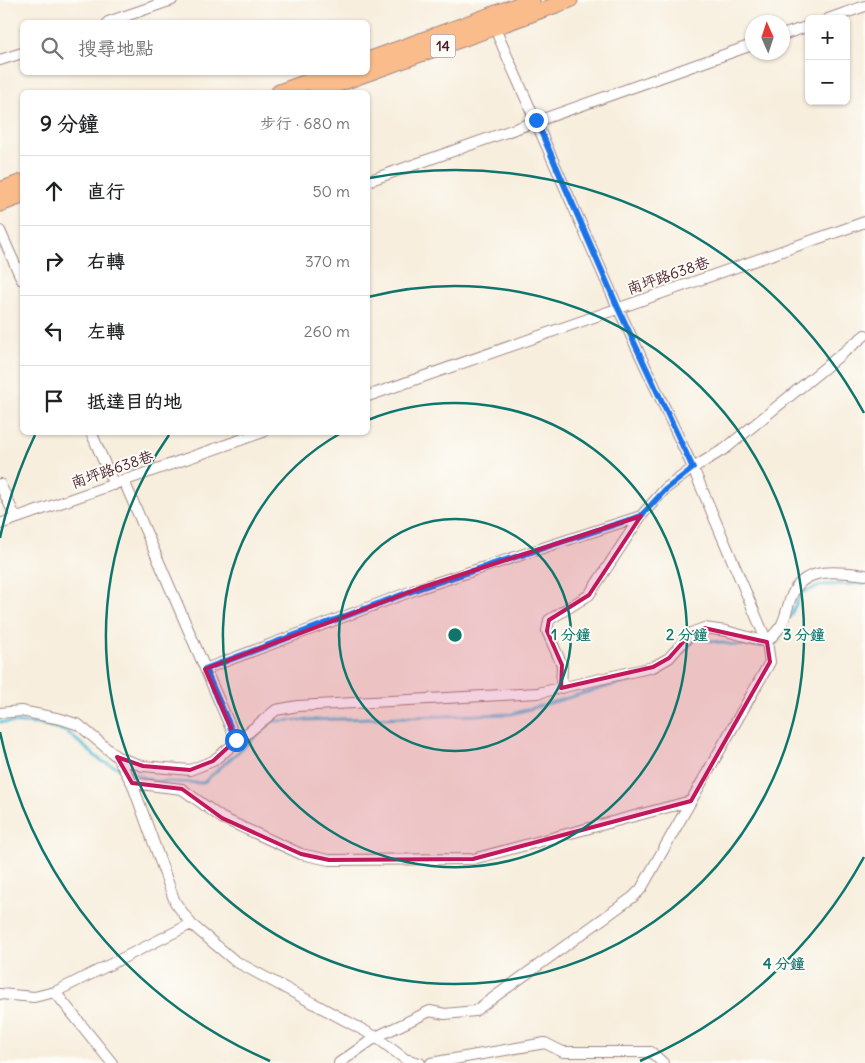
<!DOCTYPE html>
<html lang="zh-TW">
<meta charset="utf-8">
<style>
:root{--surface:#fff;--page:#f2f2f2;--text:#202124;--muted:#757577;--line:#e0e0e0}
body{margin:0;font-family:Delius,"LXGW WenKai TC",sans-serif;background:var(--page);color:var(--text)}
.controls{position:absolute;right:15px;top:15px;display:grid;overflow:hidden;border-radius:8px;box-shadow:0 1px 4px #0004}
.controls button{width:45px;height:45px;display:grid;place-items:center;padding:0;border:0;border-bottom:1px solid var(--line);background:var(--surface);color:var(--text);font:25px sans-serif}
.compass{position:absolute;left:745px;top:15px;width:45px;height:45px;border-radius:50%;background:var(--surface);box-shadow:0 1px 4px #0004;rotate:357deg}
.stop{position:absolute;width:15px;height:15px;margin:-11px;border:4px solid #1a73e8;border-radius:50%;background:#fff}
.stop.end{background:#1a73e8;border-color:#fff;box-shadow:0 1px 5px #0008}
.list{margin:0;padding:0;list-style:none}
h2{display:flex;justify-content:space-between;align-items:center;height:65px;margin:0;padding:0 20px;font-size:21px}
h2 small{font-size:16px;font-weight:400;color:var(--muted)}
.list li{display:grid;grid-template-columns:32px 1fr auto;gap:15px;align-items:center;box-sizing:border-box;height:70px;padding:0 20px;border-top:1px solid var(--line)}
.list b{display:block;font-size:19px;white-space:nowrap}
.list em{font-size:16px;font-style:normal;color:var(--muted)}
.icon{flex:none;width:28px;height:28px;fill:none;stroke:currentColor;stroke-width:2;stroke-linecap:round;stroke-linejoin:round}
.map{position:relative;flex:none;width:865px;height:1063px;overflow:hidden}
.search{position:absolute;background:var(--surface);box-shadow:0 1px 4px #0004;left:20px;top:20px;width:350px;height:55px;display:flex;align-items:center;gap:12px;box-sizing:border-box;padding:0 18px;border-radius:8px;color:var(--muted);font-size:19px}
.panel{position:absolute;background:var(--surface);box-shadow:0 1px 4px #0004;left:20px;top:90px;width:350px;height:345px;border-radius:8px}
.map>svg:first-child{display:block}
</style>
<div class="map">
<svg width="865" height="1063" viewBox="0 0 865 1063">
<rect width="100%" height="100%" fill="#fdfcf7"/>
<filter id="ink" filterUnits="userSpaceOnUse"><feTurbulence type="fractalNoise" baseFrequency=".02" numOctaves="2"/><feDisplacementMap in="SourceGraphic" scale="10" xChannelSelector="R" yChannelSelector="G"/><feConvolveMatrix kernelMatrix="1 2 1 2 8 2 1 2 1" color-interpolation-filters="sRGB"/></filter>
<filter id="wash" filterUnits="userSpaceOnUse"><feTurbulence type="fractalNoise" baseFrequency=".0096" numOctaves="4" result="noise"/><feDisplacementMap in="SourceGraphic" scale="20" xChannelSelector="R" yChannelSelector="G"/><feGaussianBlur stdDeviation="1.12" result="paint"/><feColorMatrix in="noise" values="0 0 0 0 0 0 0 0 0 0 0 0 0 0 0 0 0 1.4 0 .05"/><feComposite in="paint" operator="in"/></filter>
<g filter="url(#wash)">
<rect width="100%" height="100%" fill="#f7eedd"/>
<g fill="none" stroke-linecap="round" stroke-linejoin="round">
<path stroke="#59bdd7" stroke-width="3" d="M790,617l11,-24 22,-8 42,-1
M770,646h4l10,-17
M0,722l39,2 28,8 34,29 19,7
M128,771l25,10 50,2 70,-62 239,-7 97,-28 48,-10 40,-38 37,7 29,1"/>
</g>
</g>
<g filter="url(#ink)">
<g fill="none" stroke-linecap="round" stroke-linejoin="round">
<defs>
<path id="minor" d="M828,19l37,-13
M108,22l64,-22
M782,35l27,-9
M0,60l22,-7
M368,181l384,-136
M0,231l22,49
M368,396l497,-174
M91,432l23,53
M124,481l112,259
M0,484l16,34
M0,524l263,-92
M205,669l215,-81 221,-72
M561,688l1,-23 -15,-34 2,-11 40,-25 52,-79 24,-27 28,-21 33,-20 139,-113
M0,713l21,-2 40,8 18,6 38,32 26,9 47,4 23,-9 63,-51 22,-4 240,-13 115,-26 16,-9 22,-25 13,-5 22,3 41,11c5,-6 12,-12 15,-18 5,-10 6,-23 12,-33 13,-25 48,-19 71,-16
M117,757l15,26 43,119 16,22 44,37 141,76 29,22 15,4
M132,783l50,6 40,29 79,36 28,6 144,-1 218,-58
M55,992l57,71
M0,994l34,3 21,-5 136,-68
M339,1063l37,-26 54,-26 15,3 30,-3 158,-114 8,-8 129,-227 -3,-20 -74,-174 -75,-160 -126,-286
M431,1063l114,-20 18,9h88l12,11"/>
<path id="primary" d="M368,60l164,-60
M279,92l56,-20
M316,92l254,-92
M0,190l22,-8
M0,204l22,-8"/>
</defs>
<use href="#minor" stroke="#a08684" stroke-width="12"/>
<use href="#primary" stroke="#a08684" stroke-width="17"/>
<use href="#minor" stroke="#fff" stroke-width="10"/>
<use href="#primary" stroke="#fabc8b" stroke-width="15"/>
</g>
</g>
<g fill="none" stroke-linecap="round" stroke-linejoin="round" filter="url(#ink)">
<path stroke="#1a73e8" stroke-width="6" d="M236,740l-31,-71 215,-81 221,-72 24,-26 28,-22 -75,-160 -82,-188"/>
</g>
<path fill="#c2185b" fill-opacity="0.2" stroke="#c2185b" stroke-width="4" stroke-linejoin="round" d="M641,516l-52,79 -40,25 -2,11 15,34 -1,23 92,-21 16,-9 22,-25 13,-5 63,14 3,20 -79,139 -218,58 -144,1 -28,-6 -79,-36 -40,-29 -50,-6 -15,-26 26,9 47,4 23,-9 23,-21 -31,-71 215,-81z"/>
<g fill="none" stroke="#0f766e" stroke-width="2.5">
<circle cx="455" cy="635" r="116"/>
<path d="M368 420A232 232 0 1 1 341 433"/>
<path d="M368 297A349 349 0 1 1 169 435"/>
<path d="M864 857A465 465 0 0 1 640 1061M270 1061A465 465 0 0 1 0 732M0 538A465 465 0 0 1 35 435M370 178A465 465 0 0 1 864 413"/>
</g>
<g text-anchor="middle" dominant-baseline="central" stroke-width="4" stroke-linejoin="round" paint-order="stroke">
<rect fill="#fdfcf7" stroke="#806168" stroke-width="1" x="430.5" y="34.5" width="25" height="23" rx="4"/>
<g font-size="14" font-weight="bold" fill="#4a1f2b">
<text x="443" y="46">14</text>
</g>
<g font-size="15" fill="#4a1f2b" stroke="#fdfcf7">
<text transform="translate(668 275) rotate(-19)">南坪路638巷</text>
<text transform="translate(112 469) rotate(-19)">南坪路638巷</text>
</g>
</g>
<circle cx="455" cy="635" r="8" fill="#0f766e" stroke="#fdfcf7" stroke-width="2.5"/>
<g font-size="15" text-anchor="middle" font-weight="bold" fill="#0f766e" stroke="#fdfcf7" stroke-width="4" stroke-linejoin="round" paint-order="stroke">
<text x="571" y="640">1 分鐘</text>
<text x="687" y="640">2 分鐘</text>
<text x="804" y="640">3 分鐘</text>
<text x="784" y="969">4 分鐘</text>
</g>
</svg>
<div class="controls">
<button>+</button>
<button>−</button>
</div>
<svg class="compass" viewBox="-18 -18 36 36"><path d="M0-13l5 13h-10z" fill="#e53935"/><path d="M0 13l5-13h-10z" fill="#757577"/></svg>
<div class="stop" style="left:236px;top:740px"></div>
<div class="stop end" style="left:536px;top:120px"></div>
<div class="search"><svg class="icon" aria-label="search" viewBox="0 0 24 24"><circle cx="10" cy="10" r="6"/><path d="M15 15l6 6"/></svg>搜尋地點</div>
<section class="panel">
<h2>9 分鐘<small>步行 · 680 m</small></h2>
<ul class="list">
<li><svg class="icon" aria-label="ahead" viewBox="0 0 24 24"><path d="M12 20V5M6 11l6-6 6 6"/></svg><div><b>直行</b></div><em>50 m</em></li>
<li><svg class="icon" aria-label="right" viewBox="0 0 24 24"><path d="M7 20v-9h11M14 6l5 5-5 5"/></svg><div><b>右轉</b></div><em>370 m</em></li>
<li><svg class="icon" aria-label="left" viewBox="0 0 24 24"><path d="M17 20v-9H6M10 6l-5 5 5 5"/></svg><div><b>左轉</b></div><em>260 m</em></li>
<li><svg class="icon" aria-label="arrive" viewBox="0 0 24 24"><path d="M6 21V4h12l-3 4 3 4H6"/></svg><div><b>抵達目的地</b></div></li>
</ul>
</section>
</div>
